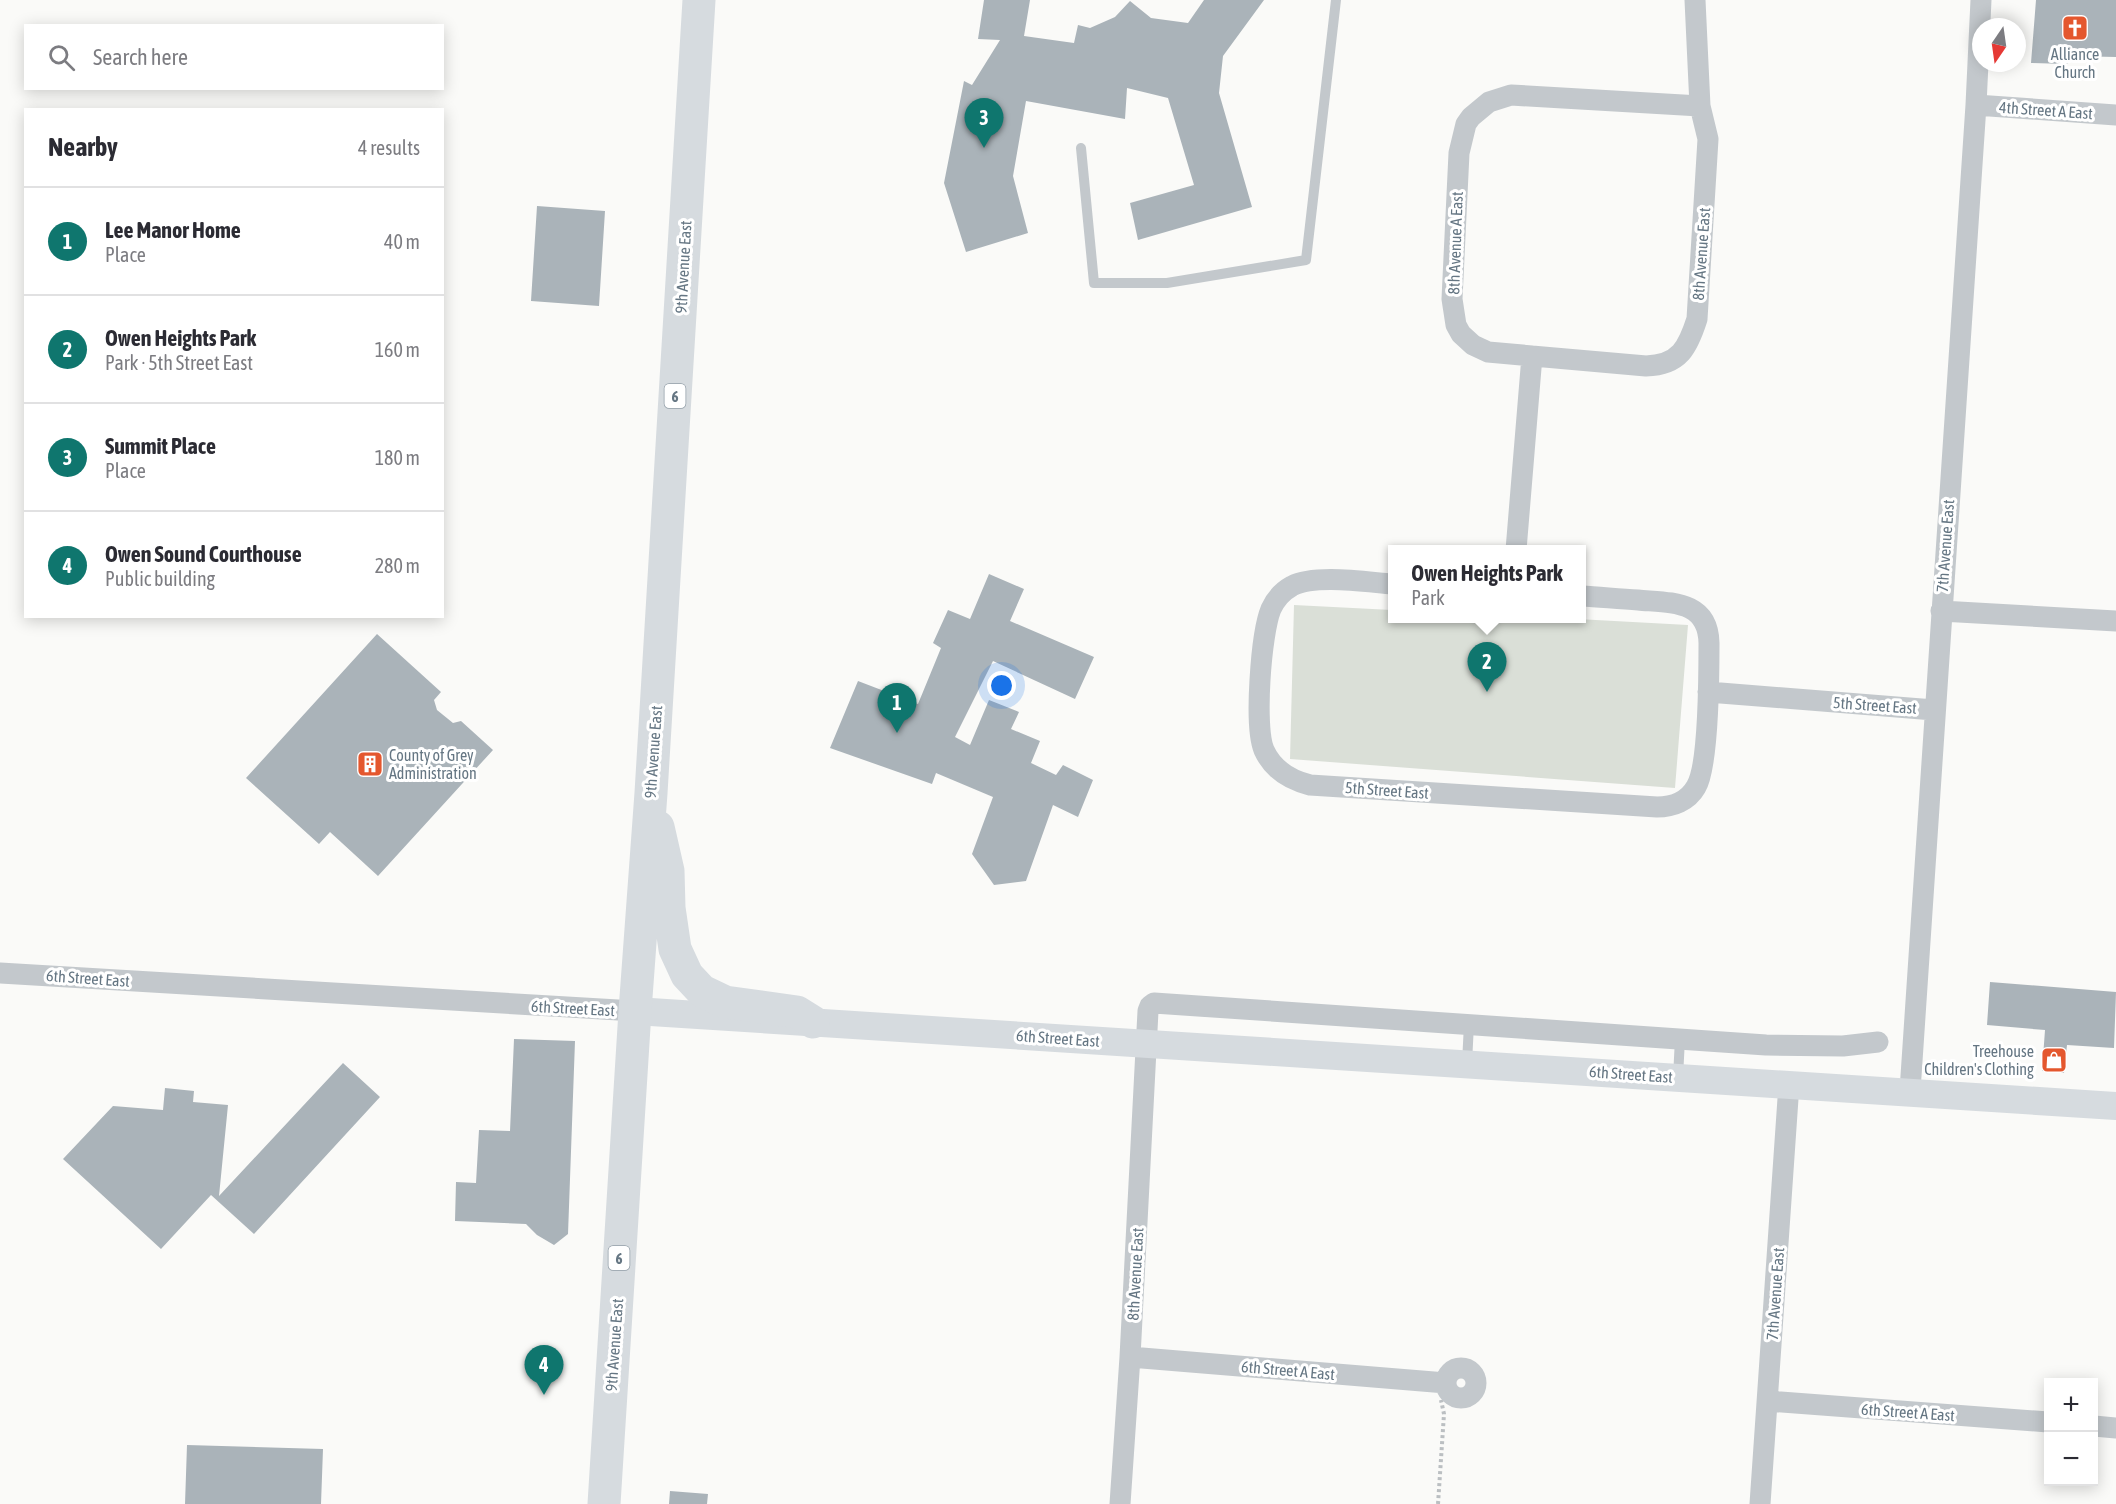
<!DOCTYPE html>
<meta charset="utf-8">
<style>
:root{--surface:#fff;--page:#f2f2f3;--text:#2b2b33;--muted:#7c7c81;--line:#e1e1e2;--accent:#0f766e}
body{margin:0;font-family:"Asap Condensed",sans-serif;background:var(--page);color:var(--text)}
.controls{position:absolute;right:18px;bottom:18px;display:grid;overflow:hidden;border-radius:0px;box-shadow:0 3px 15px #0003}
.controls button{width:54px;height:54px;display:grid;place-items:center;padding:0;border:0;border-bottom:2px solid var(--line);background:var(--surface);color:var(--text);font:30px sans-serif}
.compass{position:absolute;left:1972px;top:18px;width:54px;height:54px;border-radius:50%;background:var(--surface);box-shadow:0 3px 15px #0003;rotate:193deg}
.you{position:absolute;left:1002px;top:686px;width:21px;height:21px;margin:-15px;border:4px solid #fff;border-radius:50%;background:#1a73e8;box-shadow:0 0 0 9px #1a73e833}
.badge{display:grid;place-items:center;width:39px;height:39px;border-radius:50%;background:var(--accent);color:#fff;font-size:20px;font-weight:700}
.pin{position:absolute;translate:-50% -50px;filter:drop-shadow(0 2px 3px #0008)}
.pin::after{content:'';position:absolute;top:32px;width:21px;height:18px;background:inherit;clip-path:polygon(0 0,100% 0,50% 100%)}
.popup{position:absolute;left:1388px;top:545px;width:198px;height:78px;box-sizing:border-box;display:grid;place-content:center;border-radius:0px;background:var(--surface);filter:drop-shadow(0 2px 4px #0005);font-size:20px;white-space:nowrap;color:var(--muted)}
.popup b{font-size:22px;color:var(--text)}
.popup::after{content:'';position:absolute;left:50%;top:100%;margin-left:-12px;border:12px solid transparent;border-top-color:var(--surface)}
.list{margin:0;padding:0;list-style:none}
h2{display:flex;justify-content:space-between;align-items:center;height:78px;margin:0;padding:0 24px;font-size:26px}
h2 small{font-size:20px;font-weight:400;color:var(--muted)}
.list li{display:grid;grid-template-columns:39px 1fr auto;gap:18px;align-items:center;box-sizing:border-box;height:108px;padding:0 24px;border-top:2px solid var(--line)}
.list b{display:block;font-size:22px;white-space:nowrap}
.list p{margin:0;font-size:20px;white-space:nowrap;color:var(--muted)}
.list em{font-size:20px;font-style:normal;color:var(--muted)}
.icon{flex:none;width:33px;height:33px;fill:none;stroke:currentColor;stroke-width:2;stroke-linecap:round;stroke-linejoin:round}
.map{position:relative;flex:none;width:2116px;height:1504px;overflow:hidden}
.search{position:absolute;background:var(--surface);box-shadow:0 3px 15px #0003;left:24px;top:24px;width:420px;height:66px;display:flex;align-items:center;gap:15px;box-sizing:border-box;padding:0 21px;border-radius:0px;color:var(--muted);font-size:22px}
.panel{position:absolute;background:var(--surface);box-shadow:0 3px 15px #0003;left:24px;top:108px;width:420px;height:510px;border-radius:0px}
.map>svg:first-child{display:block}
</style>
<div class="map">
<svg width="2116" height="1504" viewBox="0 0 2116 1504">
<rect width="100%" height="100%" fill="#fafaf8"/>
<path fill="#dadfd7" d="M1294,605l98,5v8h167l129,7 -13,163 -385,-29z"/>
<path fill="#aab3b9" d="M984,0h46l-6,36 50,7 4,-18 12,3 25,-11 15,-16 21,17 37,5 16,-23h60l-41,56 -4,37 33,114 -114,33 -8,-37 64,-18 -26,-87 -41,-10 -2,31 -99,-18 -13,75 15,57 -62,19 -22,-69 20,-102 8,4 28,-45 -22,-1z
M2036,0h80v57l-45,-1 -4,8 -36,-1z
M537,206l68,5 -6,95 -68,-5z
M989,574l35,15 -14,32 84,36 -19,42 -82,-38 -38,76 15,8 19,-45 30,12 -8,17 29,12 -9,22 25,12 7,-10 30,15 -15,37 -25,-12 -27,76 -32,4 -22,-31 21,-57 -57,-24 -4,11 -102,-36 28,-67 60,23 23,-56 -8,-5 15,-33 22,9z
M377,634l64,58 -7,8 3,10 16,13 8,-2 32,29 -115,126 -48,-44 -11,12 -73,-66z
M1990,982l126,10 -2,56 -47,-3 -3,28 -22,-2 3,-41 -58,-5z
M514,1039l61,2 -7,193 -14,11 -17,-10 -11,-11 -71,-3 1,-39 20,1 3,-53 31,1z
M343,1063l37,34 -126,137 -43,-39 -50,54 -98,-90 50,-53 50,4 2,-22 29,3 -1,11 35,3 -9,91z
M187,1445l136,4 -2,55h-136z
M670,1491l38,3 -1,10h-38z"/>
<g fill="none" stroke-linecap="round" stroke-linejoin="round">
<path stroke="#bbbfc2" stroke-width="4" stroke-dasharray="3 3" stroke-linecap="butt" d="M1438,1504l6,-90 -3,-14"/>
<path stroke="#c3c8cc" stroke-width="10" d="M1081,148l13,135h73l139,-23 30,-260
M1467,1063l2,-39
M1678,1077l2,-38"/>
<path stroke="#c3c8cc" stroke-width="21" d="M1695,0l5,106 8,33 -11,180c-9,28 -17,46 -51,47l-158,-14 -15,-7 -12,-11 -5,-9 -4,-26 7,-146 7,-29 5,-7 18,-15 22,-7 189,11
M1976,105l140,10
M1516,550l16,-194
M1392,584c-26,-2 -77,-10 -100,2 -9,5 -17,14 -21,23 -10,24 -17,118 -7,141 9,20 26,30 46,35l347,22c16,0 31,-6 39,-20 13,-21 13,-115 13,-144 -1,-43 -38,-40 -71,-43 -19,-1 -38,-3 -56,-4
M1941,611l175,10
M1708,692l226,18
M0,973l635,38
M1910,1091l66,-986 5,-105
M1130,1357l316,26
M1446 1383a15 15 0 1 1 30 0a15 15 0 1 1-30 0Z
M1768,1401l280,21
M2094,1426l22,2
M1120,1504l10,-147 18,-346 2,-5 4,-3 612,42 77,1 35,-4
M1760,1504l29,-420"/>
<path stroke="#d6dbdf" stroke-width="28" d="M635,1011l1481,95"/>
<path stroke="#d6dbdf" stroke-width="33" d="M658,827l10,44 1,37 6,41 12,26 15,16 23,11 72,10 16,10
M604,1504l31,-493 16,-218 48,-793"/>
</g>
<defs>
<symbol id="church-square" viewBox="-11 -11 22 22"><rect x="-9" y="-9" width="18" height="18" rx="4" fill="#e4572e" stroke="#fff"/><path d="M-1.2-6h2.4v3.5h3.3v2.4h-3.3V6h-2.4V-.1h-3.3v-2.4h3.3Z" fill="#fff"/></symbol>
<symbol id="building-square" viewBox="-11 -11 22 22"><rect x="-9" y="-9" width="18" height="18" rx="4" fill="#e4572e" stroke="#fff"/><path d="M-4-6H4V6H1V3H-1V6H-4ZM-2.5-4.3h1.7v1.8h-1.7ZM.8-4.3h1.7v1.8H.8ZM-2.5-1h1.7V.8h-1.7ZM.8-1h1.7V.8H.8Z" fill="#fff"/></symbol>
<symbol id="shop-square" viewBox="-11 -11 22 22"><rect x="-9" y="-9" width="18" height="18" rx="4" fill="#e4572e" stroke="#fff"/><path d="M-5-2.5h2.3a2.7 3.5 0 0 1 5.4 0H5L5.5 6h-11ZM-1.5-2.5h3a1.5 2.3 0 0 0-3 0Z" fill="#fff"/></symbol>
</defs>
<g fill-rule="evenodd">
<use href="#church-square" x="2060" y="13" width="30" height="30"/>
<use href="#building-square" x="355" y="749" width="30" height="30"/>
<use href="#shop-square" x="2039" y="1045" width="30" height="30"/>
</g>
<g text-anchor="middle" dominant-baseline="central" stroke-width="6" stroke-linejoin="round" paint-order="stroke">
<g fill="#fff" stroke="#939fa8" stroke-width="1.5">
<rect x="664.5" y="384" width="21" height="24" rx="4.5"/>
<rect x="608.5" y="1246" width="21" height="24" rx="4.5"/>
</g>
<g font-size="15" font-weight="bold" fill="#657683">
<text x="675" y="396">6</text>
<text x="619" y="1258">6</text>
</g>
<g font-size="16" fill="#657683" stroke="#fff">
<text x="2075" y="54">Alliance<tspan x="2075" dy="18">Church</tspan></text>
<text x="389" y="755" text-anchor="start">County of Grey<tspan x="389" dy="18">Administration</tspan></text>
<text x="2034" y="1051" text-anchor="end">Treehouse<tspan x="2034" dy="18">Children's Clothing</tspan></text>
</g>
<g font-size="16" fill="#657683" stroke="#fff">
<text transform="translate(2046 110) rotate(4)">4th Street A East</text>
<text transform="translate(1455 243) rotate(-88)">8th Avenue A East</text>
<text transform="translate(1701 254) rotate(-86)">8th Avenue East</text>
<text transform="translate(683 267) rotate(-87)">9th Avenue East</text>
<text transform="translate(1945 546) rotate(-86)">7th Avenue East</text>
<text transform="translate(1875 705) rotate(4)">5th Street East</text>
<text transform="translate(653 752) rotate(-86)">9th Avenue East</text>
<text transform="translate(1387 790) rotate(4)">5th Street East</text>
<text transform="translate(88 978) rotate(4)">6th Street East</text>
<text transform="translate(573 1008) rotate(3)">6th Street East</text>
<text transform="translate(1058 1038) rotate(4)">6th Street East</text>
<text transform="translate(1631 1074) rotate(4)">6th Street East</text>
<text transform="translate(1135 1274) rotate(-87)">8th Avenue East</text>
<text transform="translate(1775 1294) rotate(-86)">7th Avenue East</text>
<text transform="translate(614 1345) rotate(-86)">9th Avenue East</text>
<text transform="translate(1288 1370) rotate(5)">6th Street A East</text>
<text transform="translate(1908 1412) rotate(4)">6th Street A East</text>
</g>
</g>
</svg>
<div class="controls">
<button>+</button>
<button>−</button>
</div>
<svg class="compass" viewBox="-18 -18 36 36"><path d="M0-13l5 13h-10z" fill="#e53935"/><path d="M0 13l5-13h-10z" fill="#7c7c81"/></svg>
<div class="you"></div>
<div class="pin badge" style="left:897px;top:733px">1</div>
<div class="pin badge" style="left:1487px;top:692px">2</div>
<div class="popup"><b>Owen Heights Park</b>Park</div>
<div class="pin badge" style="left:984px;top:148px">3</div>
<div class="pin badge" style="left:544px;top:1395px">4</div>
<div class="search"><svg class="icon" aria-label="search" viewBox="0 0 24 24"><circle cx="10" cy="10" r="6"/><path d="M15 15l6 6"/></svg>Search here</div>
<section class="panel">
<h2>Nearby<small>4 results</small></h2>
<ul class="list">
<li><span class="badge">1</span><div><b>Lee Manor Home</b><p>Place</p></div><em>40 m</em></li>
<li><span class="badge">2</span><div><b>Owen Heights Park</b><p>Park · 5th Street East</p></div><em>160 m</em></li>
<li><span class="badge">3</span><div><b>Summit Place</b><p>Place</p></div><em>180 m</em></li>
<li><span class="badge">4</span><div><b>Owen Sound Courthouse</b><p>Public building</p></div><em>280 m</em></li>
</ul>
</section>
</div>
